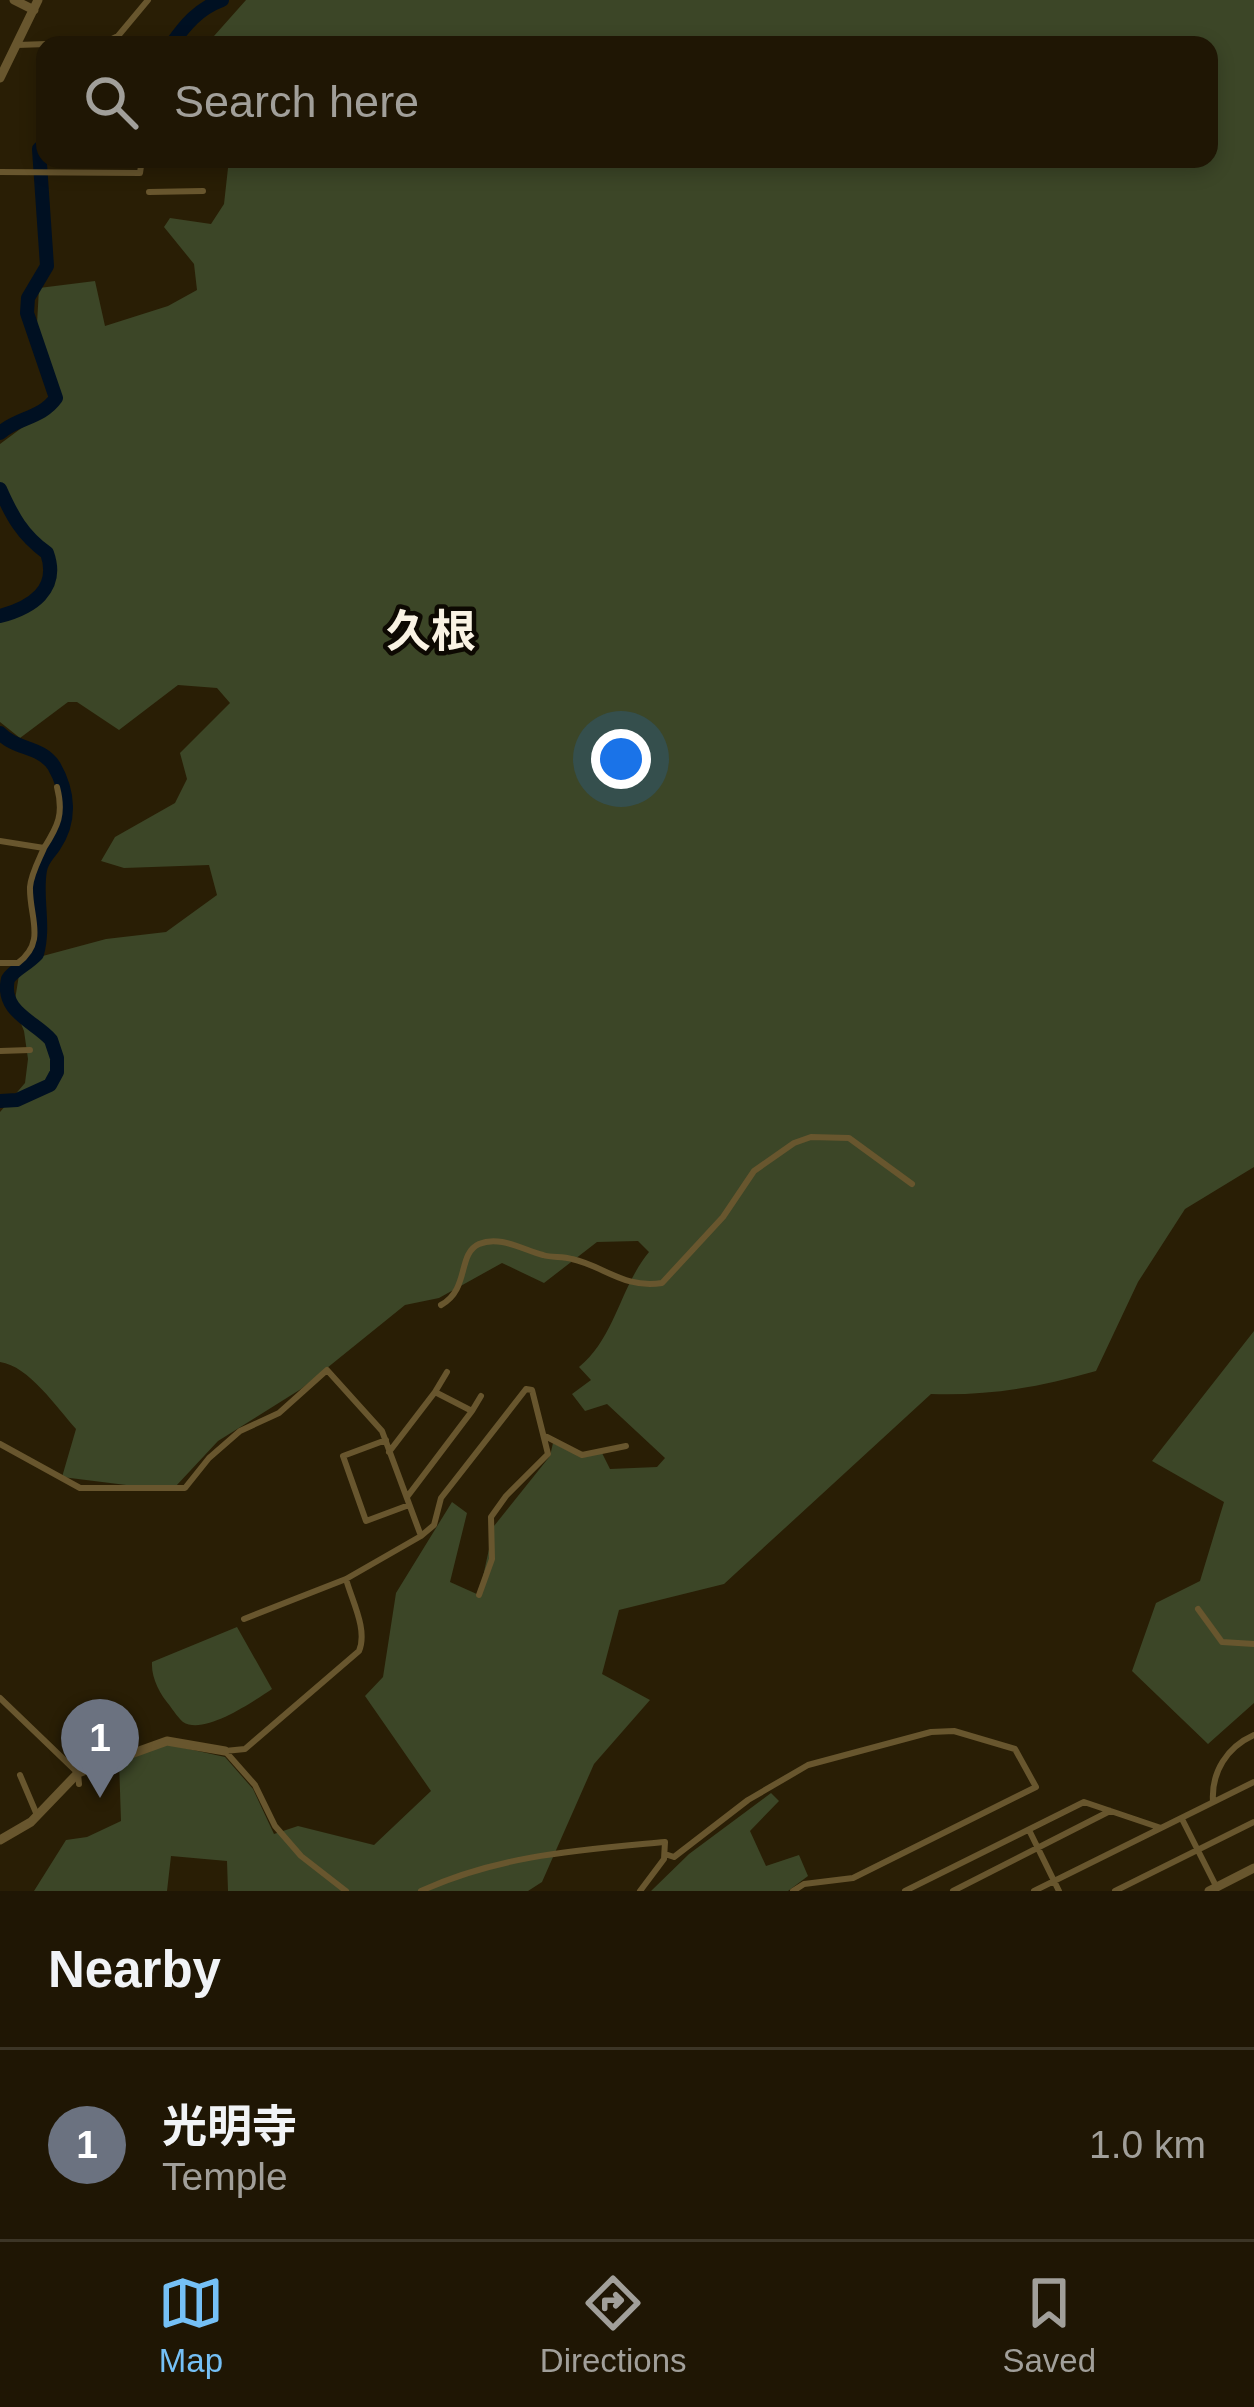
<!DOCTYPE html>
<meta charset="utf-8">
<style>
:root{--surface:#1f1604;--page:#271f0e;--text:#f1f3f6;--muted:#a19f9a;--line:#3c3526;--accent:#75c0f6}
body{margin:0;font-family:Helvetica,"Noto Sans JP",sans-serif;background:var(--page);color:var(--text)}
.you{position:absolute;left:621px;top:759px;width:42px;height:42px;margin:-30px;border:9px solid #fff;border-radius:50%;background:#1a73e8;box-shadow:0 0 0 18px #1a73e833}
.badge{display:grid;place-items:center;width:78px;height:78px;border-radius:50%;background:var(--accent);color:#fff;font-size:39px;font-weight:700}
.pin{position:absolute;translate:-50% -99px;filter:drop-shadow(0 3px 6px #0008)}
.pin::after{content:'';position:absolute;top:63px;width:42px;height:36px;background:inherit;clip-path:polygon(0 0,100% 0,50% 100%)}
.list{margin:0;padding:0;list-style:none}
h2{display:flex;justify-content:space-between;align-items:center;height:156px;margin:0;padding:0 48px;font-size:51px}
h2 small{font-size:39px;font-weight:400;color:var(--muted)}
.list li{display:grid;grid-template-columns:78px 1fr auto;gap:36px;align-items:center;box-sizing:border-box;height:192px;padding:0 48px;border-top:3px solid var(--line)}
.list b{display:block;font-size:45px;white-space:nowrap}
.list p{margin:0;font-size:39px;white-space:nowrap;color:var(--muted)}
.list em{font-size:39px;font-style:normal;color:var(--muted)}
.icon{flex:none;width:66px;height:66px;fill:none;stroke:currentColor;stroke-width:2;stroke-linecap:round;stroke-linejoin:round}
.map{position:relative;flex:none;width:1254px;height:1891px;overflow:hidden}
.search{position:absolute;background:var(--surface);box-shadow:0 6px 18px #0003;left:36px;right:36px;top:36px;height:132px;display:flex;align-items:center;gap:30px;box-sizing:border-box;padding:0 42px;border-radius:24px;color:var(--muted);font-size:45px}
.sheet{height:348px;background:var(--surface)}
nav{display:flex;justify-content:space-around;align-items:center;box-sizing:border-box;height:168px;border-top:3px solid var(--line);background:var(--surface);font-size:33px;color:var(--muted)}
nav a{display:grid;justify-items:center;gap:6px}
nav .on{color:var(--accent)}
.map>svg:first-child{display:block}
</style>
<div class="map">
<svg width="1254" height="1891" viewBox="0 0 1254 1891">
<rect width="100%" height="100%" fill="#291e05"/>
<path fill="#3c4627" d="M246,0h1008v1167l-69,42 -47,73 -42,89c-56,16 -106,25 -165,23l-207,190 -105,26 -17,64 48,26 -56,64 -52,118 -14,9h-300l-1,-30 -56,-5 -4,35h-133l32,-51 21,-3 34,-16 -2,-60 47,-17 59,13 28,32 21,45 24,-8 76,19 57,-54 -66,-95 18,-19 13,-84 56,-91 15,11 -17,69 29,13 15,-69 56,-70 3,-13 26,13 23,-3 8,16 47,-2 8,-9 -58,-54 -22,7 -13,-17 19,-14 -12,-13c36,-29 41,-80 70,-115l-11,-11 -41,1 -53,41 -42,-20 -63,35 -34,7 -104,84 -83,52 -42,45 -50,-1 -64,-8 14,-48c-19,-21 -47,-63 -76,-67v-250l25,-29 3,-24 -4,-28 -10,-25 5,-31 20,-18 67,-18 60,-7 51,-37 -8,-30 -85,3 -23,-7 14,-24 60,-34 12,-24 -7,-26 50,-50 -13,-15 -39,-3 -59,45 -42,-28h-9l-48,36 -20,-16v-104l32,-10 19,-20 2,-31 -8,-13 -36,-31 -9,-22v-47l58,-43 -21,-77 2,-36 56,-7 10,45 63,-20 29,-16 -3,-26 -30,-37 6,-9 41,6 13,-20 5,-45h980v-114h-1003z
M1254,1331v372l-46,41 -76,-73 24,-68 44,-22 24,-79 -72,-41z
M237,1627l35,62c-18,12 -68,47 -89,33 -3,-2 -11,-13 -13,-16 -10,-12 -19,-28 -18,-44z
M771,1793l8,8 -29,30 16,35 33,-11 9,21 -20,15h-137l38,-37z"/>
<g fill="none" stroke-linecap="round" stroke-linejoin="round">
<path stroke="#001022" stroke-width="14" d="M171,45c14,-20 27,-36 51,-45
M0,433c18,-16 41,-14 56,-35l-29,-85 1,-15 19,-32 -8,-117 6,-5
M0,489c12,27 22,46 47,64 13,37 -16,55 -47,63
M0,733c16,17 41,13 54,33 15,26 17,55 0,80 -6,9 -12,13 -14,24 -5,28 5,55 -3,84 -9,10 -22,15 -29,25 -8,33 28,43 43,61l6,18v14l-7,13 -33,15 -17,1"/>
<path stroke="#68562e" stroke-width="6" d="M17,45l89,-3 12,-6 30,-36
M0,172l140,1 2,-14
M149,192l54,-1
M0,841l44,7c-5,12 -13,26 -14,39 -1,30 17,54 -12,76h-18
M44,848c14,-22 20,-34 13,-61
M0,1051l30,-1
M441,1305c29,-16 16,-51 38,-61 21,-9 44,6 64,11 9,3 19,1 29,4 32,7 52,30 90,24l61,-66 31,-46 40,-28 17,-6 38,1 63,46
M435,1392l12,-20
M472,1411l9,-15
M547,1437l35,18 44,-9
M386,1440l-43,16 23,65 43,-16
M0,1444l80,44h105l24,-30 31,-27 39,-18 48,-43 55,61 39,105
M389,1452l46,-60 37,19 -65,86
M1198,1609l24,33 32,2
M244,1619l102,-40 75,-43 13,-11 7,-27 85,-109 6,1 16,64 -42,42 -15,21 1,42 -13,36
M0,1698l78,75 1,11
M20,1775l17,40
M1213,1802c-2,-30 14,-55 41,-67
M1182,1819l35,69
M1029,1830l30,61
M665,1854l9,3 74,-57 60,-35 123,-33 23,-1 61,18 21,38 -183,91 -49,6 -11,7
M346,1891l-45,-35 -26,-30 -20,-41 -30,-34 20,-2 114,-98c9,-21 -7,-50 -13,-72
M421,1891c78,-36 159,-41 244,-49l-1,17 -24,32
M905,1891l179,-89 77,26
M953,1891l157,-80
M1034,1891l220,-109
M1115,1891l139,-69"/>
<path stroke="#68562e" stroke-width="9" d="M14,0l20,10
M0,78l38,-78
M0,1840l31,-18 47,-49 89,-32 58,10
M1209,1891l45,-23"/>
</g>
<g text-anchor="middle" dominant-baseline="central" stroke-width="9" stroke-linejoin="round" paint-order="stroke">
<g font-size="45" font-weight="bold" fill="#f9f2e3" stroke="#0d0902">
<text x="431" y="631">久根</text>
</g>
</g>
</svg>
<div class="you"></div>
<div class="pin badge" style="left:100px;top:1798px;background:#6b7280">1</div>
<div class="search"><svg class="icon" aria-label="search" viewBox="0 0 24 24"><circle cx="10" cy="10" r="6"/><path d="M15 15l6 6"/></svg>Search here</div>
</div>
<section class="sheet">
<h2>Nearby<small></small></h2>
<ul class="list">
<li><span class="badge" style="background:#6b7280">1</span><div><b>光明寺</b><p>Temple</p></div><em>1.0 km</em></li>
</ul>
</section>
<nav>
<a class="on"><svg class="icon" aria-label="map" viewBox="0 0 24 24"><path d="M3 6l6-2 6 2 6-2v14l-6 2-6-2-6 2zM9 4v14M15 6v14"/></svg>Map</a>
<a><svg class="icon" aria-label="directions" viewBox="0 0 24 24"><path d="M12 3l9 9-9 9-9-9zM9 14v-3h6M13 9l2 2-2 2"/></svg>Directions</a>
<a><svg class="icon" aria-label="saved" viewBox="0 0 24 24"><path d="M7 4h10v16l-5-4-5 4z"/></svg>Saved</a>
</nav>
